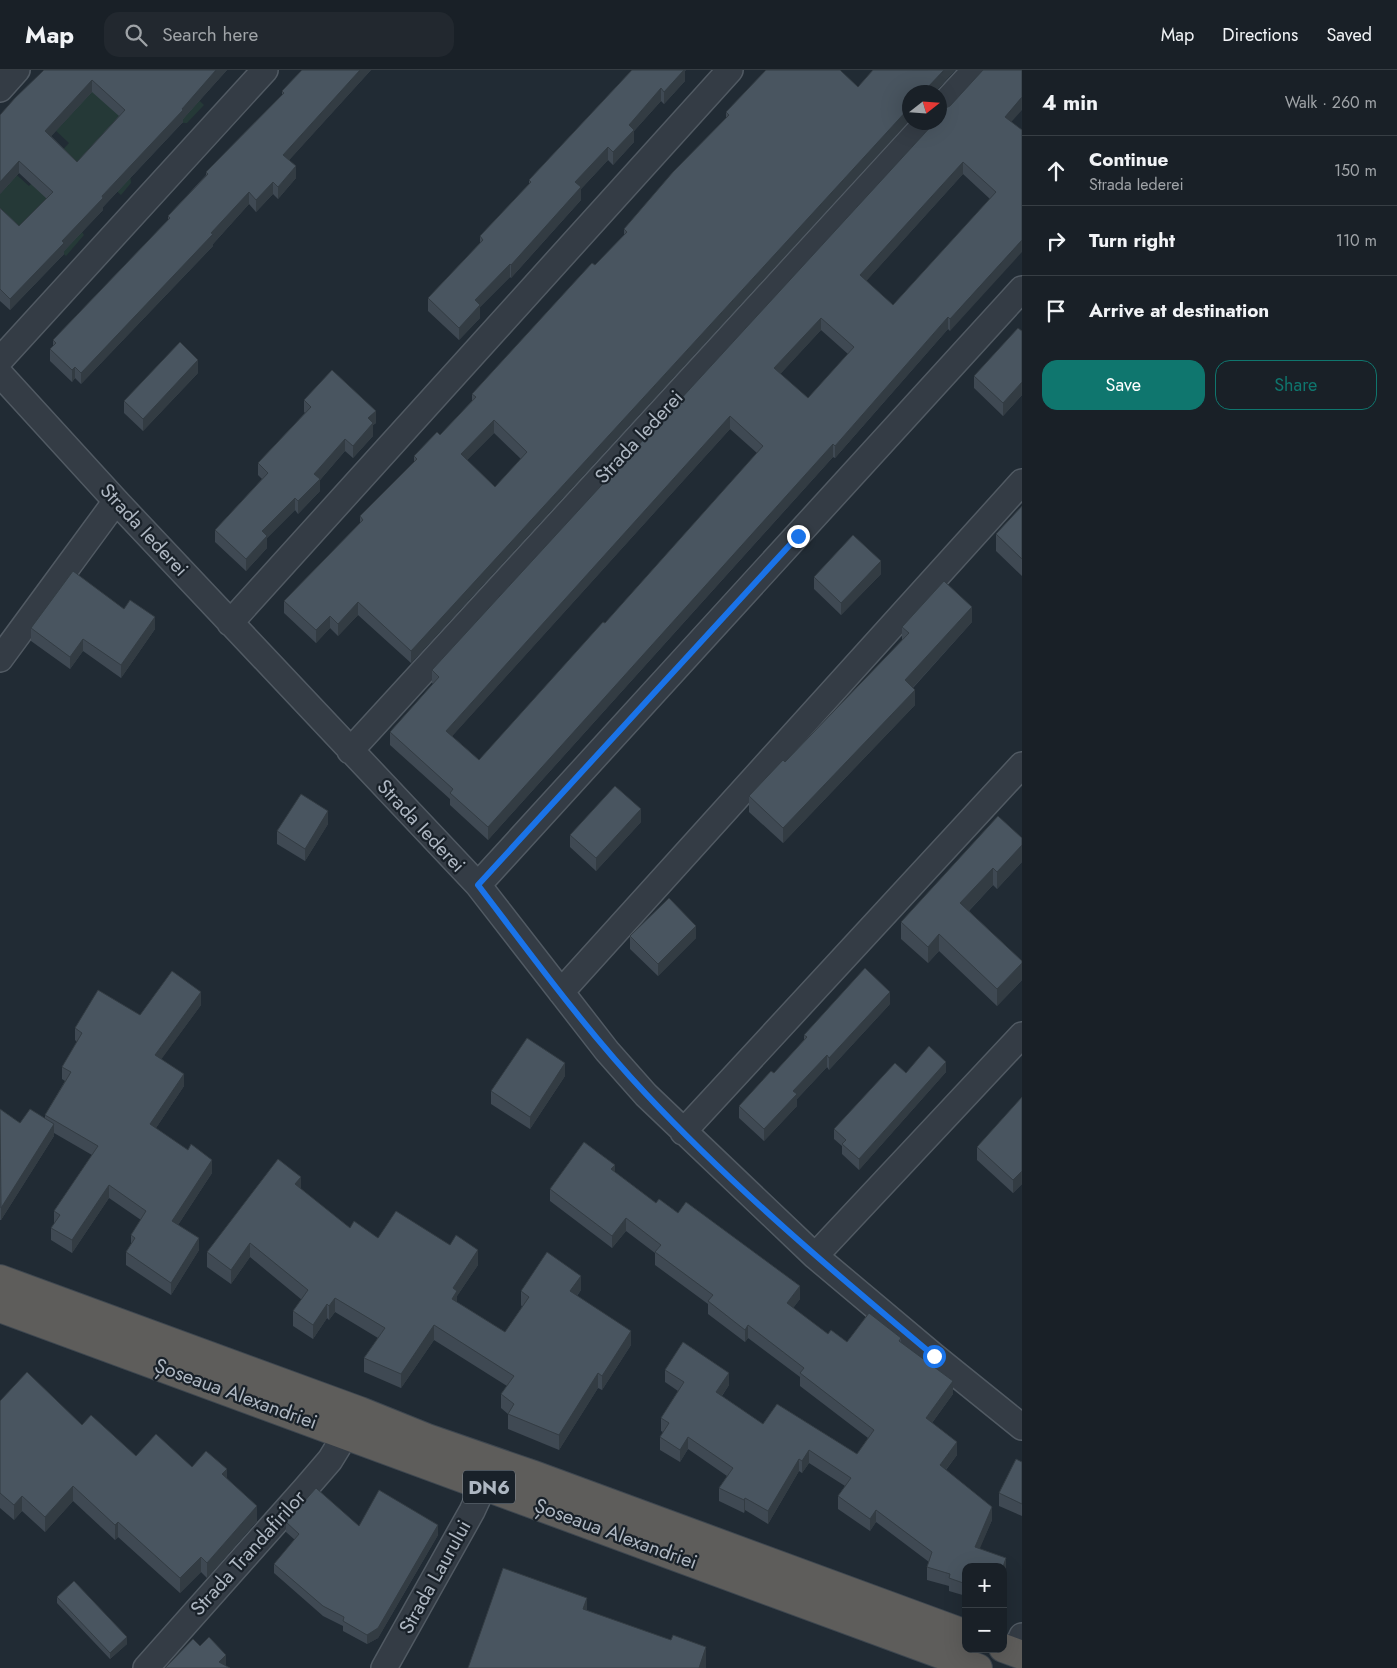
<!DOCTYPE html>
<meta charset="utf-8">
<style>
:root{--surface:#192027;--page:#22282f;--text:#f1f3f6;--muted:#9fa3a7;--line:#373e44;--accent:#0f766e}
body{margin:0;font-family:Jost,sans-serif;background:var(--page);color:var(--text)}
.controls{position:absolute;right:15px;bottom:15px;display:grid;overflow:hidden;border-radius:10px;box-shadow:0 5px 20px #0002}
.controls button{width:45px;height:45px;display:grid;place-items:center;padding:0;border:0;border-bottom:1px solid var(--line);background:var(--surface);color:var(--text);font:25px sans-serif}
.compass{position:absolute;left:902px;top:15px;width:45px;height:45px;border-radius:50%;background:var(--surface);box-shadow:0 5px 20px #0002;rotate:73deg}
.stop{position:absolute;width:15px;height:15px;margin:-11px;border:4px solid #1a73e8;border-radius:50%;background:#fff}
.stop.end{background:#1a73e8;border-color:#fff;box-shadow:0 1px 5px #0008}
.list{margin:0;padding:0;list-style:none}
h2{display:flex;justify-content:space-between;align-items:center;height:65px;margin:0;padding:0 20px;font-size:21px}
h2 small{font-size:16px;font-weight:400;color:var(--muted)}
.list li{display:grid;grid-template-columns:32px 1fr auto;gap:15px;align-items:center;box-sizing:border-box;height:70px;padding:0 20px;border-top:1px solid var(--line)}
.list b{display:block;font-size:19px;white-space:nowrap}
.list p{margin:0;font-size:16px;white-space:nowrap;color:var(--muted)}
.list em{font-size:16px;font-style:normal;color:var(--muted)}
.actions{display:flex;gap:10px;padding:15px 20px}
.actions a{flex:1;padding:11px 0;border:1px solid var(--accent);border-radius:15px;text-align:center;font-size:18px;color:var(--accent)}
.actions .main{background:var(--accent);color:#fff}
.icon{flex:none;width:28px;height:28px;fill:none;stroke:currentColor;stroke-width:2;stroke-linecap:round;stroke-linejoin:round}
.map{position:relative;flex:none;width:1022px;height:1598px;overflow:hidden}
header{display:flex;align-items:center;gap:30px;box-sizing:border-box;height:70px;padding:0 25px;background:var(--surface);border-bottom:1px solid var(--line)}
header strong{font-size:24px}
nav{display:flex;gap:28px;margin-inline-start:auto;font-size:18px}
.search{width:350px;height:45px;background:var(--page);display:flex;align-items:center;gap:12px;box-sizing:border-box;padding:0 18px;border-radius:15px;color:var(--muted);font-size:19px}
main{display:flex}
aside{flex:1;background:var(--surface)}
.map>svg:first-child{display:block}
</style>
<header>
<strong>Map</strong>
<div class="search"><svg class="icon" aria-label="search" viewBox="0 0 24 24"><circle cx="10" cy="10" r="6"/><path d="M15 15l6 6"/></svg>Search here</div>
<nav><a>Map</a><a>Directions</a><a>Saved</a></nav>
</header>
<main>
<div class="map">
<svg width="1022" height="1598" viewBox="0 0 1022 1598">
<rect width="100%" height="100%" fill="#212b34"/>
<path fill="#253937" d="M113,0h54l37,35 -17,18 -62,-1 6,61 -10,12 -8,-7 -31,44 2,3 -18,21 -33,-31 -14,13 -19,-17v-27l4,-5 -4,-29 29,26 40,-43 -44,-41z"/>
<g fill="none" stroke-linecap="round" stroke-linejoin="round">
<defs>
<path id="minor" d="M0,19l17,-19
M939,39l36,-39
M0,290l265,-290
M0,304l116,127 362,384 129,166 39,44 169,161 119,100 88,71
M230,553l500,-553
M0,589l116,-158
M350,681l577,-629
M478,815l544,-596
M561,922l461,-510
M683,1062l339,-367
M815,1186l207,-221
M1015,1582l7,-16
M146,1598l159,-179 25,-29 16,-26
M384,1598l88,-157 12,-26"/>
<path id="trunk" d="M0,1209l360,132 67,27 107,37 432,159
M0,1238l978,360
M1003,1578l19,7"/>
</defs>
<use href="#minor" stroke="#515a63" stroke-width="28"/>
<use href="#trunk" stroke="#3e4750" stroke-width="30"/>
<use href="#minor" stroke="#343c45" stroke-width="25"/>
<use href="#trunk" stroke="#5e5d5b" stroke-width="28"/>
</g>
<path fill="#3f4953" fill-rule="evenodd" d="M44,0h183l-44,49v3l-80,85v3l-39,41v3l-54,56 -10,-9v-93l19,18 28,-27 -28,-26 -19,21zM92,22l27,24 -42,46 -26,-26z
M302,0h69l-82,90 7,18 -18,21 -5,-5 -17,18 -7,-8 -36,40v2l-132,138 -6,-6 -3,4 -22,-21v-12l3,-2v-7l115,-120v-4l38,-41v-3l76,-77v-4z
M632,0h54l-1,1v10l-21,23 -3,-3 -27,30v11l-21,23 -5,-5 -27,29v11l-70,78 -1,-1 -30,30v11l-21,22 -31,-29v-13l52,-55v-7l49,-52v-4z
M873,0h82l-20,22h-25v28l-499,543 -53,-48 -20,21 -8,-8 -14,15 -32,-30v-12l76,-78v-7l54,-54v-6l26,-21 32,-34v-7l152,-159v-6l102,-110v-7l132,-25zM494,363l27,26 -26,28 -28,-27z
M950,36l61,16 11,8 -72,201 -2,-2 -113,129 -2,-1 -345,383 -38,-35v-6l-60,-54v-13l43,-48 -1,-1v-13zM963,104l27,25 -97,106 -27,-24zM821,260l27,24 -40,44 -28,-24zM730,359l27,24 -152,170 -126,137 -27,-24z
M1022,261v64l-19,21 -29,-28v-12z
M198,303l-55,58 -19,-18v-12z
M304,330l72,23 -3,2v11l-20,22 -8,-7 -25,29v11l-22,23 -3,-4 -28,28v10l-21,23 -31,-29v-12l47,-51 -4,-4v-12l47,-50 -1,-1z
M1022,436v70l-26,-25v-17z
M881,504l-40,41 -27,-26v-12z
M124,539l31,20 -34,49 -38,-27 -13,18 -39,-28v-13z
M972,552l-59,66 2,17 -132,138 -34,-31v-16l36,-34 117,-121v-14z
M641,752l-45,49 -26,-24v-12z
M328,754l-23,37 -28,-17v-13z
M1022,768v24l-25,27 -4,-4 -24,26 53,50v19l-25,26 -58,-55 -11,12 -27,-24v-17z
M630,866l66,2 -38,38 -28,-27z
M890,934l-61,66 -2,-3 -30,32v7l-33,35 -25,-23v-12l35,-33 30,-33v-5z
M201,935l-40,54 23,27 -28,42 56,45 -34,52 21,25 -28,45 -45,-30v-13l5,-8v-9l10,-15 -32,-22 -37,55 -21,-13v-12l3,-4v-13l38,-56 -38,-22v3l-53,84h-1v-111l20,14 25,-5v-3l20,-34 -3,-2v-12l15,-25 -2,-2v-12l65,-13z
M946,1002l-87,98 -17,-16v-8l-8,-7v-10l72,-56z
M565,1006l-35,53 -39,-25v-13z
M1022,1027v87l-9,9 -36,-33v-13z
M584,1072l31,23v7l41,31 3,-4 19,14 8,-11 114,84v13l-7,9 35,26 3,-4 16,12 22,-29 32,25v5l52,38v13l-21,29 25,19v13l-11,15 46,37v13l-13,29 27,9v12l-3,10v-13h-37v29l-17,-5v-5l-22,-6v-13l2,-5 -53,-40 -6,9 -32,-22v-13l7,-10 -36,-23 -7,10 -3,-2 -31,53 -23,-14 -1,3 -25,-12v-13l8,-12 -39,-27 -8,13 -20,-12v-13l3,-5 -2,-1v-13l17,-27 -13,-9v-12l18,-28 46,31v12l-7,11 41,28 14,-20 80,50 11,-16 -68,-52v-9l-52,-39 -3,4 -37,-28v-10l-53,-39v-12l-29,-22 -14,17 -62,-47v-12z
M301,1119l49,39 28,10 100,27 -21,31v6l48,30 17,-25 -1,-2v-14l60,-1 -4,6 54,49 -29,45 -4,-2 -39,62 -51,-21v-15l-7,-6v-14l6,-8 -73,-46 -33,48 -37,-16v-14l14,-20 -43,-26 -6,8 -2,-2 -14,21 -20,-13v-15l9,-11 -52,-43 -19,27 -24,-17v-15z
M0,1331l82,24 54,31 56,11 35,12 30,42 -50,57 -6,-6 -21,21 -62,-56 -3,3 -42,-39 -28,31 -23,-21 -8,9 -14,-12z
M1022,1392v54l-23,-10v-13z
M286,1452l73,4 79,9 -60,103 -11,6 -24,-13v-5l-20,-10 -49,-43v-9l21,-24 -9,-8z
M57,1527l70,47 -17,15 -53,-56z"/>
<path fill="#333c43" d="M216,0h11l-44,49v3l-80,85v3l-39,41v3l-54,56v-11z
M360,0h11l-88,97v-12z
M680,0h6l-1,1v10l-21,23v-12z
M944,0h11l-20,22h-9l2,-5z
M92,10v12l-47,51v-12z
M661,18v13l-27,30v11l-21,23v-13l16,-27z
M1022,27v13l-17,19v-12z
M910,37v13l-499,543v-12z
M608,77v13l-27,29v11l-70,78v-13l64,-83z
M19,91v12l-19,21v-12z
M963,92v12l-103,114v-13z
M296,96v12l-18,21v-12z
M273,112v12l-17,18v-12z
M249,122v12l-36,40v2l-132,138v-11z
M1022,170v12l-72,79v-12z
M510,194v13l-30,30v11l-21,22v-12l16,-28z
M948,247v12l-113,129v-12z
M821,248v12l-47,51v-13z
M198,290v13l-55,58v-12z
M75,297v11l-3,4v-12z
M1022,312v13l-19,21v-13z
M376,341v12l-3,2v11l-20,22v-12l15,-28z
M730,346v13l-284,314v-12z
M494,350v13l-33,33v-12z
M345,369v12l-25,29v11l-22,23v-13l16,-27z
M833,374v13l-345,383v-13z
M295,428v12l-28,28v10l-21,23v-12l16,-28z
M881,491v13l-40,41v-12z
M358,532v13l-20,21v-12z
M972,537v15l-67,74v-16z
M330,546v12l-14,15v-13z
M155,547v12l-34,49v-13z
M83,569v12l-13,18v-12z
M915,620v15l-132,138v-15z
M641,739v13l-45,49v-13z
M328,741v13l-23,37v-12z
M1022,775v17l-25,27v-17z
M993,798v17l-33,35v-17z
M696,856v12l-38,38v-12z
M939,864v17l-11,12v-16z
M1022,893v17l-25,26v-17z
M201,922v13l-46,63v-13z
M890,922v12l-61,66v-12z
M827,985v12l-30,32v7l-33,35v-12l29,-38z
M946,992v10l-87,98v-11z
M565,993v13l-35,53v-12z
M184,1004v12l-34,51v-13z
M54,1054v12l-53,84v-12z
M212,1090v13l-40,61v-13z
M615,1095v12l-4,-8z
M1022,1101v13l-9,9v-13z
M301,1107v14l-6,-7z
M109,1115v13l-37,55v-13z
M626,1148v13l-14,17v-12z
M199,1168v12l-28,45v-12z
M250,1173v14l-19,27v-14z
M478,1180v15l-21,31v9l-5,-6 1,-11z
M581,1206v14l-11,15v-14z
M800,1216v13l-13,17v-13z
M335,1228v14l-6,8v-14z
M327,1234v14l-14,21v-14z
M434,1255v15l-33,48v-14z
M748,1255v13l-3,4v-12z
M631,1261v14l-29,45v-14z
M598,1303v15l-39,62v-15z
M729,1303v12l-13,19v-12z
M953,1311v13l-27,37v-13z
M688,1367v12l-8,13v-12z
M957,1372v13l-17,22v-12z
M809,1380v13l-7,10v-12z
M799,1389v12l-31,53v-13z
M227,1399v15l-5,-10z
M73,1416v15l-28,31v-15z
M22,1426v15l-8,9v-15z
M745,1428v12l-1,3v-13z
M257,1436v15l-50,57v-15z
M992,1437v13l-17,40v-13z
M876,1440v12l-6,9v-12z
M118,1452v15l-3,3v-15z
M438,1455v10l-60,103 -11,6v-9z
M201,1487v15l-21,21v-15z
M1006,1488v12l-3,10v-13z
M587,1528v22l-4,-11z
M127,1567v7l-17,15v-6z
M706,1577v21h-7z
M226,1585v12l-7,-5z"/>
<path fill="#495560" stroke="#333c43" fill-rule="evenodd" d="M44,0h172l-34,39 1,1 -81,86 1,2 -41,43 2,2 -54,56 -10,-10v-81l19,18 34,-34 -34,-31 -19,21v-67l15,-17zM92,10l33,30 -48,52 -32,-31z
M302,0h58l-77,85 13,11 -18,21 -5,-5 -17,18 -7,-8 -38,41 2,1 -132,139 -6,-6 -3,3 -22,-21 6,-6 -3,-3 117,-122 -2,-2 40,-42 -2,-2 78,-79 -2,-2z
M632,0h52l-20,22 -3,-4 -32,37 5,5 -21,22 -5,-5 -33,35 6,5 -70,78 -1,-1 -35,36 5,5 -21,23 -31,-30 55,-58 -3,-4 51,-54 -2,-2z
M766,0h74l18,17 15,-17h71l-16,17 -2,5h-16v15l-499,544 -53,-49 -20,22 -8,-8 -14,14 -32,-29 79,-81 -3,-4 57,-57 -3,-3 23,-24 3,3 36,-38 -4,-3 97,-106 23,-25 3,2 32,-33 -3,-3 49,-57 56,-57 -3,-3zM494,350l33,32 -32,35 -34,-33z
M983,0h39v27l-17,20 17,13v110l-72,79 -2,-2 -113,129 -2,-2 -345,383 -38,-34 3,-4 -63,-57 49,-55 -7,-7 503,-548h5v-8l1,-4 9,-4zM963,92l33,30 -103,113 -33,-30zM821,248l33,29 -46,51 -34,-30zM730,346l33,30 -158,177 -2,-1 -124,138 -33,-29z
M1018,258l4,3v51l-19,21 -29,-27z
M180,272l18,18 -55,59 -19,-18z
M332,300l44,41 -8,7 5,5 -20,23 -8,-7 -31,35 6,5 -22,22 -3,-3 -33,33 5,5 -21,23 -31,-29 53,-57 -10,-10 53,-56 -7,-7z
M1022,436v53l-26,-25z
M853,465l28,26 -40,42 -27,-26z
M73,501l51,38 6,-9 25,17 -34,48 -38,-26 -13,18 -39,-29z
M944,511l28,26 -67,73 10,10 -132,138 -34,-32 34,-36 2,2 124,-129 -7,-6z
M615,716l26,23 -45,49 -26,-23z
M301,724l27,17 -23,38 -28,-18z
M998,746l24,22v7l-25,27 -4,-4 -33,35 62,58v2l-25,26 -58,-55 -11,13 -27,-25z
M669,828l27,28 -38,38 -28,-28z
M865,898l25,24 -61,66 -2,-3 -34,36 4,3 -33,35 -25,-23 32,-35 3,2 33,-36 -3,-2z
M172,901l29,21 -46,63 29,19 -34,50 38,26 3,-6 21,16 -40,61 27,17 -28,45 -45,-31 9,-14 -4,-3 15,-24 -37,-26 -37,55 -21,-12 9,-13 -6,-4 44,-65 -53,-31 26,-43 -9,-5 20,-34 -7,-5 23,-38 42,25z
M527,968l38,25 -35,54 -39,-26z
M929,976l17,16 -87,97 -17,-15 4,-4 -12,-11 61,-66 11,10z
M1022,1027v74l-9,9 -36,-33z
M0,1039l20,14 10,-14 24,15 -53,84z
M584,1072l31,23 -4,4 45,34 3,-4 19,14 8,-11 114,84 -13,17 41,31 3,-4 16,12 22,-29 32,25 -2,3 54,40 -27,37 31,24 -17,23 52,42 -17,40 31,11 -3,9h-37v17l-17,-6 1,-4 -23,-7 5,-15 -56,-42 -6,9 -32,-23 13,-18 -42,-28 -7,11 -3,-2 -31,52 -23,-13 -1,2 -25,-12 14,-20 -45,-31 -8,13 -20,-13 9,-14 -8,-5 23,-36 -19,-12 18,-28 46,31 -13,19 47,32 14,-20 80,50 17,-24 -74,-57 4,-5 -56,-43 -3,5 -37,-29 5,-6 -58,-43 6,-7 -35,-27 -14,18 -62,-47z
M278,1089l23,18 -6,7 55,44 4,-7 24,17 18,-27 54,34 6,-10 22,15 -25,38 4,3 -5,8 53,33 24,-35 -8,-6 26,-39 34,24 -11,15 61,40 -29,45 -4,-3 -39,62 -51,-21 6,-10 -13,-10 13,-18 -80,-51 -33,49 -37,-16 21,-30 -50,-30 -6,8 -2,-2 -14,21 -20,-14 15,-21 -58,-47 -19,27 -24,-18z
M27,1302l55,53 9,-10 45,41 20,-22 36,33 14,-16 21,18 -5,5 35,32 -50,57 -6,-6 -21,21 -62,-56 -3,3 -42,-39 -28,31 -23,-21 -8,9 -14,-12v-92z
M1016,1389l6,3v42l-23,-11z
M316,1418l43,38 20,-36 59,35 -60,103 -11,7 -24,-14 1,-4 -21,-11 -49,-42 25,-30 -13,-12z
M503,1498l84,30 -4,11 88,31 2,-5 33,12 -7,21h-231z
M74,1511l53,56 -17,16 -53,-56z
M209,1567l17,18 -7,7 11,6h-65l28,-29 7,7z"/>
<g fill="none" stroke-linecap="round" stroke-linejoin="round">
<path stroke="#1a73e8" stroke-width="6" d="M798,466l-320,349c54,71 107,144 168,209 89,95 189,179 288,262"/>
</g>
<g text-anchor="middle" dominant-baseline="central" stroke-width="4.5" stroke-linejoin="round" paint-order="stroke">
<rect fill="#192129" stroke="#818a94" stroke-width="1" x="463" y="1400.5" width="52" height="33" rx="4"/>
<g font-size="19" font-weight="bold" fill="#aeb7c2">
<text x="489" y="1417">DN6</text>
</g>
<g font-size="20" fill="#aeb7c2" stroke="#192129">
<text transform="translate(639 367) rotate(-47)">Strada Iederei</text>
<text transform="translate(144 460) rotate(47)">Strada Iederei</text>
<text transform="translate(421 756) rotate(47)">Strada Iederei</text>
<text transform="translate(236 1324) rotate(20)">Șoseaua Alexandriei</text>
<text transform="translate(616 1464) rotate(20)">Șoseaua Alexandriei</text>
<text transform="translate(248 1483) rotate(-48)">Strada Trandafirilor</text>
<text transform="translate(435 1507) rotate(-61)">Strada Laurului</text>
</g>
</g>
</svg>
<div class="controls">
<button>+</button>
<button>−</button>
</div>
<svg class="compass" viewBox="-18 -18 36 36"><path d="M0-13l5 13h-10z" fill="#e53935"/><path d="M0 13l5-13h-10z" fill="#9fa3a7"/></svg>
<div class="stop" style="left:934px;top:1286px"></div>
<div class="stop end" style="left:798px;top:466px"></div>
</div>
<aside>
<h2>4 min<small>Walk · 260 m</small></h2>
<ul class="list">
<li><svg class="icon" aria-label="ahead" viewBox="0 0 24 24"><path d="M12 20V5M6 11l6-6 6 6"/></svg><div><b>Continue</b><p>Strada Iederei</p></div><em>150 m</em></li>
<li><svg class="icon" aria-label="right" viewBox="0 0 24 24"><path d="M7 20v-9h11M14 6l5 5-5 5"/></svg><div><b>Turn right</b></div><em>110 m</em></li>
<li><svg class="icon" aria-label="arrive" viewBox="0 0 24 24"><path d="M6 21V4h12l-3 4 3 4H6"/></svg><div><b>Arrive at destination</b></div></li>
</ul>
<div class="actions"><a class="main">Save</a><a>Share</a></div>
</aside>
</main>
